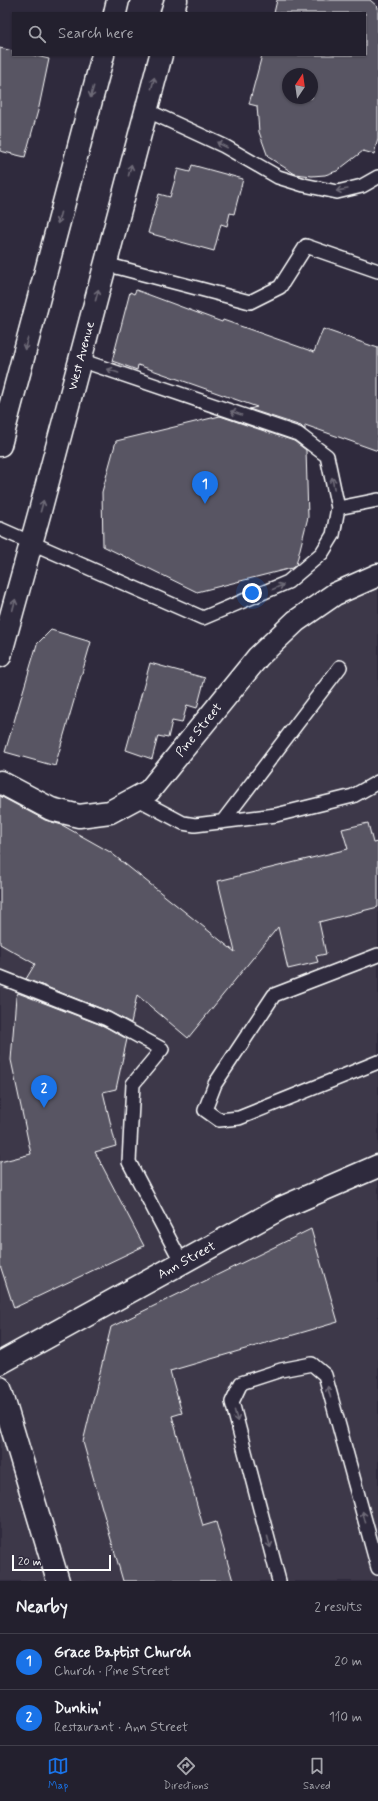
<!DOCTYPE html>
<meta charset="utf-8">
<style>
:root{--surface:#23202e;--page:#2f2d3a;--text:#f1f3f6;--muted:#a3a3aa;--line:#403e4a;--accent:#1a73e8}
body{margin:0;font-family:Mynerve,sans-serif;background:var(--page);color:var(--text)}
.compass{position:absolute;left:282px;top:68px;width:36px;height:36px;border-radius:50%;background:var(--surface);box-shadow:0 1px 3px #0004;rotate:13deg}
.scale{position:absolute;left:12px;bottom:10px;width:99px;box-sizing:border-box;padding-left:4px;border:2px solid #fff;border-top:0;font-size:11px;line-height:14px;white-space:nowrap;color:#fff;-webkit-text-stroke:3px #2f2a3d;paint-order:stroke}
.you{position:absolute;left:252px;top:593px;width:14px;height:14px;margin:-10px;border:3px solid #fff;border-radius:50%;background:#1a73e8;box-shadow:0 0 0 6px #1a73e833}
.badge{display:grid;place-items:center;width:26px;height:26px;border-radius:50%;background:var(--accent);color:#fff;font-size:13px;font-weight:700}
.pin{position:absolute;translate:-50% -33px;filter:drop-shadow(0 1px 2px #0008)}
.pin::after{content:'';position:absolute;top:21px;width:14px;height:12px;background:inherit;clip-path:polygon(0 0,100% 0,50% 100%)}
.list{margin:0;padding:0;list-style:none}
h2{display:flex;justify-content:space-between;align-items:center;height:52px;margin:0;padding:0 16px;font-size:17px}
h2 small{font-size:13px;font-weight:400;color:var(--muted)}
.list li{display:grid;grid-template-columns:26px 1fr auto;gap:12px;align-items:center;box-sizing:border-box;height:56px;padding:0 16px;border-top:1px solid var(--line)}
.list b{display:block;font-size:15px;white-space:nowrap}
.list p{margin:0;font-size:13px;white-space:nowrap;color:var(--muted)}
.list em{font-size:13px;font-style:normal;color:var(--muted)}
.icon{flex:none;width:22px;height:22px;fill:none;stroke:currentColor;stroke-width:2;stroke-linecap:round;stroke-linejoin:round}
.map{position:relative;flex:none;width:378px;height:1581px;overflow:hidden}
.search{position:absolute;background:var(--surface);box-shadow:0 1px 3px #0004;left:12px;right:12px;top:12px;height:44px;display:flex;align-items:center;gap:10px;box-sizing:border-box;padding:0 14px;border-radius:0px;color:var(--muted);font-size:15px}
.sheet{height:164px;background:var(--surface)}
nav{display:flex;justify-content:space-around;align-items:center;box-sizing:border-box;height:56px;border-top:1px solid var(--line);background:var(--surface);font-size:11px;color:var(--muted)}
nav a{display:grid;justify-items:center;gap:2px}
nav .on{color:var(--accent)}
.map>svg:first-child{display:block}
</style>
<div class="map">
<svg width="378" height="1581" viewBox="0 0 378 1581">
<rect width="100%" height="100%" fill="#2f2a3d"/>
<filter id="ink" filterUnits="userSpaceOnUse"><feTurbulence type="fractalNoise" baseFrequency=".025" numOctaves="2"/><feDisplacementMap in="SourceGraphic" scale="8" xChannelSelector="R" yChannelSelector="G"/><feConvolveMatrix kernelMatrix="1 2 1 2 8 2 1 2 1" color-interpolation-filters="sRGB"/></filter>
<g filter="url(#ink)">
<path fill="#3c3749" d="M378,575v1006h-378v-798l79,33 70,-25 109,-134z"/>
<path fill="#595564" stroke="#fff" fill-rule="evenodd" d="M277,0h93l8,7v132l-4,15 -11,-3 -26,20 -12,4 -13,1 -17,-2 -27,-17 -9,-25 -2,-26 -8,-2 13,-49h103v-42h-91zM288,74h24v24h-24z
M0,48l13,3v4h19l17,4 -10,48 -14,50 -25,-6z
M192,165l51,14 -9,35 -4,-1 -3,13 -6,-2 -7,27 -66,-18 11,-39 11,3 8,-28 12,3z
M136,290l86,32 1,-2 91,32 9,-23 55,19v103l-73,-26v5l-4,-4 -52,-17 8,-2 -119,-42 -1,5 -25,-9 18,-69 4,2z
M220,416l74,25 12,9 2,67 -12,48 -4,3 -95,24 -94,-46 -1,-54 14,-51z
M51,630l40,12 -36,124 -50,-14 32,-108z
M150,663l55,15 -8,30 -10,-3 -5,18 -10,-2 -4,17 -10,-2 -6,23 -26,-9z
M0,796l45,24 17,5 48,27 125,100 -17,-71 130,-32 -6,-20 26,-6 5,20 5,-1v65l-59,15 7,32 -10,2 2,6 -30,7 -10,-42 -90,111 -51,-43 -6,28 -21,-11 -84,-33 9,-15 -35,-20z
M18,993l86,33 23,13 -11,50 -13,3 13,54 -21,6 49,94 -130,62 -14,-43v-103l31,-8 -20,-94 5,-63z
M311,1229l27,93 -168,49 12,42 -10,3 31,110 13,-4 17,59h-110l-40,-139 28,-115z"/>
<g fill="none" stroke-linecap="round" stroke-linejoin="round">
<defs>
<path id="lane" d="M146,110l78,36 54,31 26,8 33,7 25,-6 16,-9
M105,264l145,38 30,-15 26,-41 72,25
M338,508l40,-8
M0,529l203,89 85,-36 34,-29 11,-18 5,-27 -11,-52 -29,-22 -218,-74
M136,798l47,25 12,2 81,-10 77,-19 25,-14
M223,821l117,-154
M378,955l-104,40 -59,89 -10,26 14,10 20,-2 139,-56
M0,977l107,42 55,30 -29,35 -4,78 53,101
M279,1581l-47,-179 9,-19 40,-13 31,-6 13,11 53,193"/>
<g id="street">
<path id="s1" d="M0,782l51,27 28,7 31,-4 39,-21 109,-134 38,-36 39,-27 43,-19"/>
<path id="s2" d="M0,1363l281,-155 97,-42"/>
</g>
<g id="primary">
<path d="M115,13l3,-13"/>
<path d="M172,13l4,-13"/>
<path d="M0,445l103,-390"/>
<path id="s3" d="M0,656l40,-145 121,-456"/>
<path d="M0,1388l58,193"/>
</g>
</defs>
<use href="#lane" stroke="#fff" stroke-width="16"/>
<use href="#street" stroke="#fff" stroke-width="25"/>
<use href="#primary" stroke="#fff" stroke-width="25"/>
<use href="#lane" stroke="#2f2a3d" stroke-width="13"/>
<use href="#street" stroke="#2f2a3d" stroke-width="22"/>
<use href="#primary" stroke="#2f2a3d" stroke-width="22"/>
</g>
<defs><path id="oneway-shaft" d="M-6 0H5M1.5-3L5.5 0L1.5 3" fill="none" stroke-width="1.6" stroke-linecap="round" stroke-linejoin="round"/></defs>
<g stroke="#6d6a77">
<use href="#oneway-shaft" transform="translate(153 83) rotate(-75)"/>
<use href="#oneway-shaft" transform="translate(92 92) rotate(106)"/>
<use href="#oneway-shaft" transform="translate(222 145) rotate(-153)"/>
<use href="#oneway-shaft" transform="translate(130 170) rotate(-75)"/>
<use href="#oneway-shaft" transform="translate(342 190) rotate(170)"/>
<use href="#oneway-shaft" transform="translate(59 218) rotate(105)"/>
<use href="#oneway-shaft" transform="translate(97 295) rotate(-75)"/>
<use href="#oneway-shaft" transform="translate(26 344) rotate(105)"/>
<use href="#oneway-shaft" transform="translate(113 371) rotate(-161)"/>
<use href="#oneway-shaft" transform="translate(236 413) rotate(-161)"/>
<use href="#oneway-shaft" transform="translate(333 483) rotate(-101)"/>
<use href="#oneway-shaft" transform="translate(42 506) rotate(-75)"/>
<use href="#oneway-shaft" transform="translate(278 587) rotate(-24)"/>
<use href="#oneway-shaft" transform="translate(14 605) rotate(-75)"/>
<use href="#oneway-shaft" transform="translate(329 1392) rotate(-105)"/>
<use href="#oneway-shaft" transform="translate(236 1416) rotate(75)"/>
<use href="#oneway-shaft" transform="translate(364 1517) rotate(-105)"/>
<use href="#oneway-shaft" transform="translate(269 1542) rotate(75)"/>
</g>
</g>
<g text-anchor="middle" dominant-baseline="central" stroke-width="3.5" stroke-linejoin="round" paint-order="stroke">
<g font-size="13" fill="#fff" stroke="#2f2a3d">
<text stroke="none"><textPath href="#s3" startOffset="311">West Avenue</textPath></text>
<text stroke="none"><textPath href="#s1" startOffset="241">Pine Street</textPath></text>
<text stroke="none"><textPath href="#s2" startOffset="213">Ann Street</textPath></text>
</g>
</g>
</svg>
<svg class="compass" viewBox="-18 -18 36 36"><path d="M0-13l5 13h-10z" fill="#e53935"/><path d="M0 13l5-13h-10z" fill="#a3a3aa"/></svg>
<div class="scale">20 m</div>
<div class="you"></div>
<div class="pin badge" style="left:205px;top:504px">1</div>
<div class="pin badge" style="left:44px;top:1108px">2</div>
<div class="search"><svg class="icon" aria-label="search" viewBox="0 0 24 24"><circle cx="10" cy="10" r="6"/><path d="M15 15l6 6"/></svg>Search here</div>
</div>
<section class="sheet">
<h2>Nearby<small>2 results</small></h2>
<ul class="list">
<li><span class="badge">1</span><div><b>Grace Baptist Church</b><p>Church · Pine Street</p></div><em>20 m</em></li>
<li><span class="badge">2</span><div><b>Dunkin'</b><p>Restaurant · Ann Street</p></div><em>110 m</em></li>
</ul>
</section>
<nav>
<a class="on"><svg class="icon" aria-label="map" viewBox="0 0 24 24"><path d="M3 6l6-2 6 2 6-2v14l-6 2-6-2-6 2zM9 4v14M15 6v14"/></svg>Map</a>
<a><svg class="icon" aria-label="directions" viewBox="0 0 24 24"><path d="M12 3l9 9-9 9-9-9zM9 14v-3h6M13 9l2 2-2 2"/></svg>Directions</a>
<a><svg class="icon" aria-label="saved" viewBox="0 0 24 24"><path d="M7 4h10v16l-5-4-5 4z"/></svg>Saved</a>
</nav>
